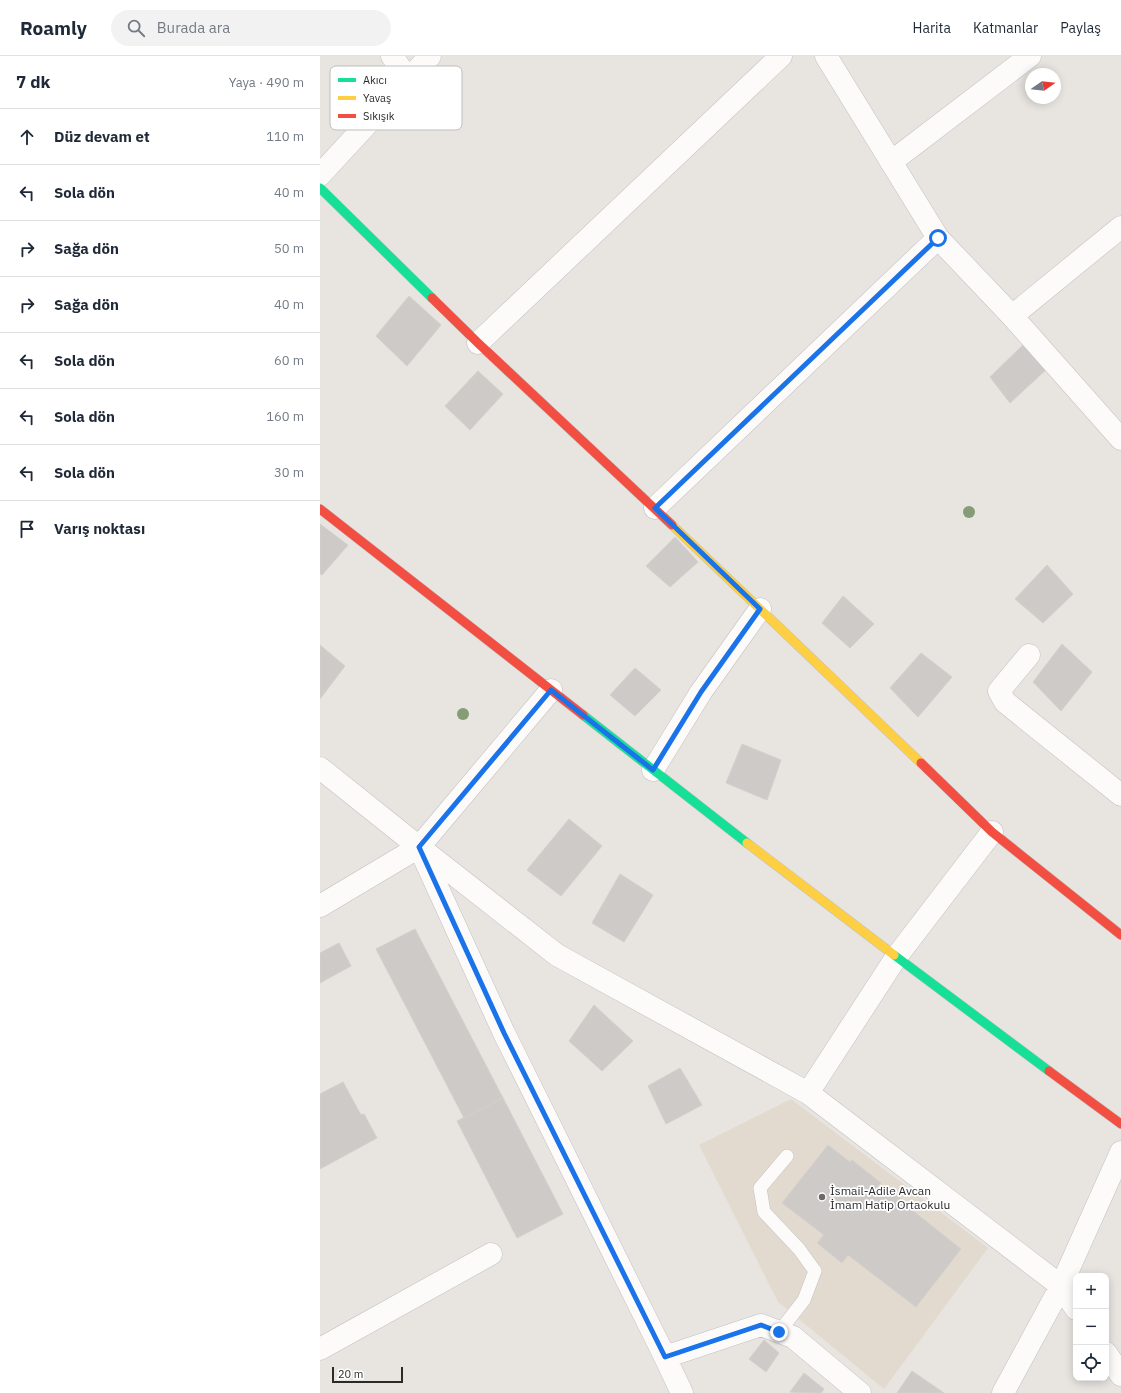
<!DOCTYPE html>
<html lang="tr">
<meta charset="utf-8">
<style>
:root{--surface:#fff;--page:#f2f2f3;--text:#1f2937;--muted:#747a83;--line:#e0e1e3}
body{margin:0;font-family:"IBM Plex Sans",sans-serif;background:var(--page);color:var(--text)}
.controls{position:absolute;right:12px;bottom:12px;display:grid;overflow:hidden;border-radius:8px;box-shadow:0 2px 10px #0003}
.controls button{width:36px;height:36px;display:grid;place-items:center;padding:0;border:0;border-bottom:1px solid var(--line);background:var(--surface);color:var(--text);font:20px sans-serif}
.compass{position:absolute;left:705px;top:12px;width:36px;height:36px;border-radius:50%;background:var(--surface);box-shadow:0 2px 10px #0003;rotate:76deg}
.scale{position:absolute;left:12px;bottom:10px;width:71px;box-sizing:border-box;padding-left:4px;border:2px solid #2a2a2a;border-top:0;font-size:11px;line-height:14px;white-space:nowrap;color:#2a2a2a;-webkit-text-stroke:3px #fff;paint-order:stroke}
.stop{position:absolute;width:12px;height:12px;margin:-9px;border:3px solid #1a73e8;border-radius:50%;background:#fff}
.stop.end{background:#1a73e8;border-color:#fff;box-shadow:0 1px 4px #0008}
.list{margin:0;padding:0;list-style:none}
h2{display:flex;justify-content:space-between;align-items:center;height:52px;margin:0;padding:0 16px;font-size:17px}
h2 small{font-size:13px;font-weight:400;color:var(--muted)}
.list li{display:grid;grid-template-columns:26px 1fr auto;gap:12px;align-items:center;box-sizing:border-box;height:56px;padding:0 16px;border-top:1px solid var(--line)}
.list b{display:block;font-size:15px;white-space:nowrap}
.list em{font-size:13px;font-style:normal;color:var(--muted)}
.icon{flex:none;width:22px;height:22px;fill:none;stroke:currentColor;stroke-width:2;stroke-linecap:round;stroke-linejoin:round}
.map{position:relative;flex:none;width:801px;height:1337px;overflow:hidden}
header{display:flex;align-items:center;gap:24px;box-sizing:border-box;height:56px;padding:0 20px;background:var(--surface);border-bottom:1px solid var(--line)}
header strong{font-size:19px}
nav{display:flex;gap:22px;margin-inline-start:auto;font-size:14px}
.search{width:280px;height:36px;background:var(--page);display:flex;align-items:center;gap:10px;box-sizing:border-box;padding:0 14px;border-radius:22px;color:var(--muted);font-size:15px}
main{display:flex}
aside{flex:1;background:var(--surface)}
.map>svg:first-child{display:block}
</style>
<header>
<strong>Roamly</strong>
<div class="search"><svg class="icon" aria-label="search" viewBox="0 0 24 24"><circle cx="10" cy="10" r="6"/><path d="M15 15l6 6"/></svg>Burada ara</div>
<nav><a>Harita</a><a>Katmanlar</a><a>Paylaş</a></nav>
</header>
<main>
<aside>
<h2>7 dk<small>Yaya · 490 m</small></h2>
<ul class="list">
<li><svg class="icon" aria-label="ahead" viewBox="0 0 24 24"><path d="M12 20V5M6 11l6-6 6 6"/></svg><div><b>Düz devam et</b></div><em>110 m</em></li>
<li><svg class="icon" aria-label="left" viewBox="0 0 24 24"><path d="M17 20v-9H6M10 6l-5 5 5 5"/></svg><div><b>Sola dön</b></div><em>40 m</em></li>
<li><svg class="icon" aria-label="right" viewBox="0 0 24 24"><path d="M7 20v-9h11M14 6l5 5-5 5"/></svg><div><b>Sağa dön</b></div><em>50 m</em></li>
<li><svg class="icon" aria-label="right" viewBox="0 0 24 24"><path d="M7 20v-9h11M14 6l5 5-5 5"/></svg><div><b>Sağa dön</b></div><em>40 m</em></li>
<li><svg class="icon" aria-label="left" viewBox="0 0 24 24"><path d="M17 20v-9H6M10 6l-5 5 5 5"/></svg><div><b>Sola dön</b></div><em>60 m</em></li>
<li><svg class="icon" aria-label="left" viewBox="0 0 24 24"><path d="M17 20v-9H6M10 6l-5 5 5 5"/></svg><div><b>Sola dön</b></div><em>160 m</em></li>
<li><svg class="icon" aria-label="left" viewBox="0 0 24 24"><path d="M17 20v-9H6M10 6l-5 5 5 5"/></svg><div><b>Sola dön</b></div><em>30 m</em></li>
<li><svg class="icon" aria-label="arrive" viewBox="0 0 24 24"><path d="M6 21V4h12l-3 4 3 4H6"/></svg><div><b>Varış noktası</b></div></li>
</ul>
</aside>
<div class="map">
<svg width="801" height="1337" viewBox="0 0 801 1337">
<rect width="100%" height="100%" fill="#e8e4e0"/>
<path fill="#e2dacf" d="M471,1043l197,149 -104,141 -106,-87 -79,-157z"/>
<path fill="#cdcac7" stroke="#d3d0cc" d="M89,240l32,29 -34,41 -31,-30z
M706,286l23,25 -39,36 -20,-26z
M158,315l25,23 -33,36 -25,-24z
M0,468l28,21 -26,30 -2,-1z
M355,481l23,25 -28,25 -24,-21z
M727,509l26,29 -30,29 -28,-24z
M523,540l31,28 -24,24 -28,-25z
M742,588l30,28 -31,39 -28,-29z
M0,589l25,21 -25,33z
M601,597l31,24 -34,40 -28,-29z
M315,612l26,22 -26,26 -25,-21z
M422,688l39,16 -14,40 -41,-17z
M249,763l33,27 -41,50 -34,-26z
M300,818l33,21 -29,47 -32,-19z
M95,873l88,169 -39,20 -88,-169z
M19,887l12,23 -31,17v-30z
M274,949l39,36 -31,30 -33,-30z
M360,1012l22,37 -36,19 -18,-38z
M23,1026l18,33 3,-1 13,24 -57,31v-75z
M183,1042l60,116 -46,24 -60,-117z
M508,1089l22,17 2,-2 29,23 -4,4 5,4 4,-4 29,22 -2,2 48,38 -45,58 -68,-52 -6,8 -25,-20 7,-8 -42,-32z
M444,1284l15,13 -13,19 -17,-13z
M592,1315l32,22h-47z
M484,1317l20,16 -3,4 -31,-1z"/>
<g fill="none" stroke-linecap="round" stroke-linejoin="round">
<defs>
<path id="lane" d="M459,1276l25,-32 11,-29 -16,-22 -35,-37 -4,-24 27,-32"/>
<path id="street" d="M72,0l16,23
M506,0l112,182 74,78 109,123
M571,106l139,-106
M0,119l110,-119
M692,260l109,-89
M158,287l303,-287
M335,452l283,-270
M709,599l-30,36 6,11 116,93
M231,634l-132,157 85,186 161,324 17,36
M0,712l99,79 138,108 251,138 253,193 15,23
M333,714l48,-78 59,-83
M0,850l99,-59
M488,1037l89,-137 95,-124
M0,1293l171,-95
M786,1297l15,22
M345,1301l96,-32 32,12 67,56
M683,1337l58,-107 60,-134"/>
<path id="fast" d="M0,132l112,110
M263,659l164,128
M574,899l155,116"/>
<path id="slow" d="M352,469l249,238
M427,787l147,112"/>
<path id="jam" d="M112,242l46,45 194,182
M0,453l263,206
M601,707l71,69 129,103
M729,1015l72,53"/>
</defs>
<use href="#lane" stroke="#c2c1c1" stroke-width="14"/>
<use href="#street" stroke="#c2c1c1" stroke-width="23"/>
<use href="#fast" stroke="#c2c1c1" stroke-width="10"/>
<use href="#slow" stroke="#c2c1c1" stroke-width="10"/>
<use href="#jam" stroke="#c2c1c1" stroke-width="10"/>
<use href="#lane" stroke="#fcfbfa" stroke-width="13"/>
<use href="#street" stroke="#fcfbfa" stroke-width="22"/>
<use href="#fast" stroke="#16e098" stroke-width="9"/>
<use href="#slow" stroke="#ffcf43" stroke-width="9"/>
<use href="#jam" stroke="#f24e42" stroke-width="9"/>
</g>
<g fill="#859c76">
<circle cx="649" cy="456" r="6"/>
<circle cx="143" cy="658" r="6"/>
</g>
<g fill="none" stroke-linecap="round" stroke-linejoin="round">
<path stroke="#1a73e8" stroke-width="5" d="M459,1276l-18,-7 -96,32 -161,-324 -85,-186 132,-157 102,80 48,-78 59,-83 -105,-101 283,-270"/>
</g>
<circle fill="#6c6b6a" stroke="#fff" stroke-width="1.5" cx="502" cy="1141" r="4"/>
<g text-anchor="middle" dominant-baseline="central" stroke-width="3.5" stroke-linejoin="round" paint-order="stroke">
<g font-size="12" fill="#2a2a2a" stroke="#fff" text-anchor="start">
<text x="510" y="1134">İsmail-Adile Avcan<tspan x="510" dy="14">İmam Hatip Ortaokulu</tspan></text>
</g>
</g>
<rect x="10" y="10" width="132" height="64" rx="6" fill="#fff" stroke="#bfbfbf" stroke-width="1"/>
<rect x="18" y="22" width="18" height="4" fill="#16e098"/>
<rect x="18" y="40" width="18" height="4" fill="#ffcf43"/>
<rect x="18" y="58" width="18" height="4" fill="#f24e42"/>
<g font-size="11" fill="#2a2a2a">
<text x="43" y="28">Akıcı</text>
<text x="43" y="46">Yavaş</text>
<text x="43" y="64">Sıkışık</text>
</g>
</svg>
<div class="controls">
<button>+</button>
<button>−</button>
<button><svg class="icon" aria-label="locate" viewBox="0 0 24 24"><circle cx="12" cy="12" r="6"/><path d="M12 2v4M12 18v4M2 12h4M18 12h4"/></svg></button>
</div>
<svg class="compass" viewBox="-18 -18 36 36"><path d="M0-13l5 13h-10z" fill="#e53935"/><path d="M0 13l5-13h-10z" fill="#747a83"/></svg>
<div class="scale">20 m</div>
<div class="stop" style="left:618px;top:182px"></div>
<div class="stop end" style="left:459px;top:1276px"></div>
</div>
</main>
